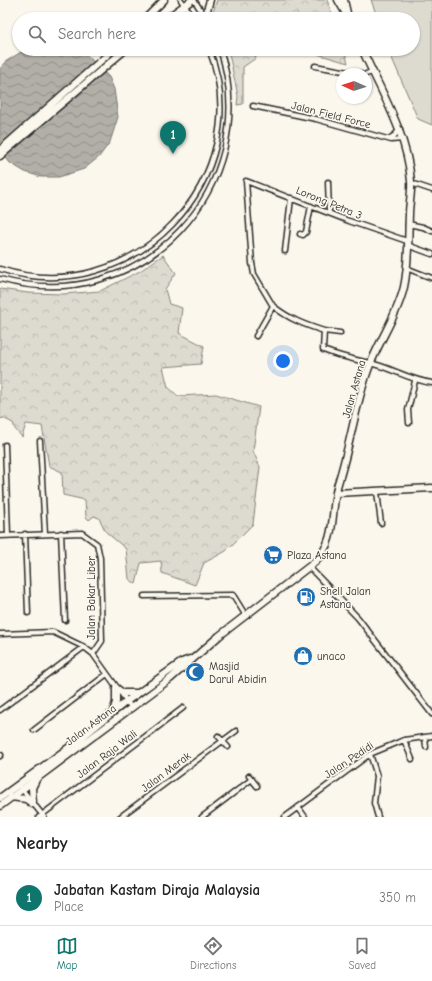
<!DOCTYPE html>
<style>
:root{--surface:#fff;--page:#f2f2f2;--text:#222;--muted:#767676;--line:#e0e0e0;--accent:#0f766e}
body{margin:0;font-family:"Comic Neue",sans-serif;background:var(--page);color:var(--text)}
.compass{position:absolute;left:336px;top:68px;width:36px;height:36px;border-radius:50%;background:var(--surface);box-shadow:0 1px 3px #0004;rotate:273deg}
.you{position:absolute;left:283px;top:361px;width:14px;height:14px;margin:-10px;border:3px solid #fff;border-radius:50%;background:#1a73e8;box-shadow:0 0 0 6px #1a73e833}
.badge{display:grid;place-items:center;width:26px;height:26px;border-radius:50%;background:var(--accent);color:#fff;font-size:13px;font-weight:700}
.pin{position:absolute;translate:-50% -33px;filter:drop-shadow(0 1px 2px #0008)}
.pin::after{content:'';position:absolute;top:21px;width:14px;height:12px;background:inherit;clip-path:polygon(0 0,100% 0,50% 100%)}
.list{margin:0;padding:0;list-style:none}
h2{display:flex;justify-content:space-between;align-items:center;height:52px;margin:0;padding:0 16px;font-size:17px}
h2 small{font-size:13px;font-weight:400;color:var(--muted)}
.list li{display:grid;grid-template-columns:26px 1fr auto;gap:12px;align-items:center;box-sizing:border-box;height:56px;padding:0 16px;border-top:1px solid var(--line)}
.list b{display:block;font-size:15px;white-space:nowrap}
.list p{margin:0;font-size:13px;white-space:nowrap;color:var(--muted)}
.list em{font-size:13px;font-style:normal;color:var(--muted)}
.icon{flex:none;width:22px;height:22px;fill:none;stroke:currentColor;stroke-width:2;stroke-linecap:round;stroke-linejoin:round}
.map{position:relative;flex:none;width:432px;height:817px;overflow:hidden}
.search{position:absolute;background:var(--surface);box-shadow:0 1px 3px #0004;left:12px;right:12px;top:12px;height:44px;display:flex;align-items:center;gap:10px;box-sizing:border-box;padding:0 14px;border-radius:22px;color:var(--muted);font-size:15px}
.sheet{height:108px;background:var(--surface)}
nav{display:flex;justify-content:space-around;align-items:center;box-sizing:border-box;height:56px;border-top:1px solid var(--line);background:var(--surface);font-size:11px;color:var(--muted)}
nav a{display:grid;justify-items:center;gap:2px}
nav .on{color:var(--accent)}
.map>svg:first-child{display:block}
</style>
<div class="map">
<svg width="432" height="817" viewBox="0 0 432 817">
<defs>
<pattern id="forest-crowns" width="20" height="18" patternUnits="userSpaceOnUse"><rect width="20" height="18" fill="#dddad0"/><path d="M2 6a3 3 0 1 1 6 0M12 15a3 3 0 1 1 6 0" fill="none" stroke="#bebbb3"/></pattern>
<pattern id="water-waves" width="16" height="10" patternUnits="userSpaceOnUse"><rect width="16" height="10" fill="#b1afa7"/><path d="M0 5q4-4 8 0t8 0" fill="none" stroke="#908f88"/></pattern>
</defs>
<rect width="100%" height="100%" fill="#fbf7ec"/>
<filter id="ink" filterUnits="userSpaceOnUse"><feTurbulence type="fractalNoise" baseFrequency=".025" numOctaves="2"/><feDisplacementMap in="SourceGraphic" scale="8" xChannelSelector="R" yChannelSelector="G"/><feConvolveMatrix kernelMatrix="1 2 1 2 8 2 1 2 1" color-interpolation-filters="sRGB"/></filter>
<g filter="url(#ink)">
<path fill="#dddad0" stroke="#84827e" d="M371,0h61v125l-14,-6 -30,-70h25v-30h-35z"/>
<path fill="url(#forest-crowns)" stroke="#84827e" d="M217,0h110l7,19h-117l-4,-7z
M228,49h26l2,9 -13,9v37l-6,1 1,-9z
M300,49h44l4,14z
M163,255l13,18 -11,16 4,15 13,4 -3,25 25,13 -3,18 -38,3 5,20 10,9 38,-2 43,13 -6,44 7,16 -7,57 -27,27 -22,12 -9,22 -33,-12 -1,-12 -20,2 -5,21 -7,-5 -3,-30 -20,-17 -7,-14 -5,-2 -5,4 -3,-3 -1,-17 -22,-5 -1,-23 -13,-6 -7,-40 -16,-2 -4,13 -7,-8 -2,-6 -10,-5 -3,1v-130l28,4 35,1 37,-3 40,-20z"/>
<path fill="url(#water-waves)" stroke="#7b7a75" d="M26,49h51l9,5 23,23 5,12 4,28 -8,25 -11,15 -15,12 -25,8h-18l-16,-5 -15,-9 -10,-13v-81l5,-7z"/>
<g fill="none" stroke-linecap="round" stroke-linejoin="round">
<defs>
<path id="street" d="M181,0l13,19
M194,0l12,18
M315,66l45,8
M366,74l6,-2
M253,106l63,13 75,21 12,-1
M389,139l6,-4 5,-6
M328,182l1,31
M411,183l21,7
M408,224l15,3 9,4
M300,234l3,1 3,-3 5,-26
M407,245l25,9
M285,251l6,-53
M406,268l26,10
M0,269c132,43 260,-91 209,-220
M0,279c141,40 265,-92 220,-230
M273,306l-19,-32 -2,-11 -6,-82 103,40 58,20
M324,331l16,2
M256,336l17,-30c16,13 32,19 51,25l-1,19c18,7 29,9 47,13 22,5 39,17 62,20
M409,423l-1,-13 7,-29
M40,441l5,93
M5,445l3,90
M377,492l4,31
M61,533l4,87
M25,534l3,79
M0,536l82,-3 15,11 3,14 2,83 -9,13
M309,567l49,51 74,96
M144,596l89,-1 13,21
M0,634l53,-2 31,15 9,7 38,53
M0,710l84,-63
M34,730l73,-56
M218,736l10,11
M425,737l1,10
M404,740l8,19
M370,754l7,22 -3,27 4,14
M0,756l1,-1
M249,776l8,10
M21,788l23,29
M298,807l7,10
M39,817l144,-109
M120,817l116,-86
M202,817l50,-38
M285,817l85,-63 34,-14 28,-4"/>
<path id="secondary" d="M338,0l11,19
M344,0l3,13
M205,17l5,-17
M145,19l19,-19
M166,19l26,-19
M0,150l114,-101
M0,156l126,-107
M336,493l96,-5
M116,688l7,5h14
M113,712l3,-10v-14
M11,797l15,2 7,5
M0,798l75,-55 52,-42 55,-39 8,-3
M33,804l-1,-16 4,-8
M0,806l170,-127 49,-43 96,-74c24,-24 14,-53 24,-82 11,-35 16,-72 28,-107 10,-30 30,-56 37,-86 5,-23 4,-49 5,-73 0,-10 3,-22 2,-33 -4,-48 -30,-89 -49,-132"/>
</defs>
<use href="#street" stroke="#2b2b2b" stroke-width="7"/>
<use href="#secondary" stroke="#2b2b2b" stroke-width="9"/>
<use href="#street" stroke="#fbf7ec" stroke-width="4"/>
<use href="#secondary" stroke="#fbf7ec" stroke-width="6"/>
</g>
</g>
<defs>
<symbol id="supermarket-disc" viewBox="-11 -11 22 22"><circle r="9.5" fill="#1f6fb2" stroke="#fbf7ec"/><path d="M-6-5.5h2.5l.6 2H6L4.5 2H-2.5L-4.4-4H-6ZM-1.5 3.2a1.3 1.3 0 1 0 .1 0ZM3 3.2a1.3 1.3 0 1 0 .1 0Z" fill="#fff"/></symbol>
<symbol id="fuel-disc" viewBox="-11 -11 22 22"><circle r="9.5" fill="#1f6fb2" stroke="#fbf7ec"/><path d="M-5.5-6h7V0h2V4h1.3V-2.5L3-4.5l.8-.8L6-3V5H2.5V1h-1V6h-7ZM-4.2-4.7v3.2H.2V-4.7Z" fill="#fff"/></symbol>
<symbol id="shop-disc" viewBox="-11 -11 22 22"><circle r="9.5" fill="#1f6fb2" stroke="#fbf7ec"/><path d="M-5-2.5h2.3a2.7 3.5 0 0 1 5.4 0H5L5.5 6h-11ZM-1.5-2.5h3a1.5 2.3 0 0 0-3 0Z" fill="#fff"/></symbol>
<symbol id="mosque-disc" viewBox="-11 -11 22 22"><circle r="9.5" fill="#1f6fb2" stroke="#fbf7ec"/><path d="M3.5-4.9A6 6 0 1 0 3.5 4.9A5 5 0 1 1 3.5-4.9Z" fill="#fff"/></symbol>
</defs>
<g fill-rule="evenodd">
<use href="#supermarket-disc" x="262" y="544" width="22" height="22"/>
<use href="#fuel-disc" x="295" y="586" width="22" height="22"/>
<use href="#shop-disc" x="292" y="645" width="22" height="22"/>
<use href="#mosque-disc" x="184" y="661" width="22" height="22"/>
</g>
<g text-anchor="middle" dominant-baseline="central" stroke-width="3.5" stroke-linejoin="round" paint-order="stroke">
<g font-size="11" fill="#2b2b2b" stroke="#fbf7ec">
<text transform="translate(331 115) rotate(14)">Jalan Field Force</text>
<text transform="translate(329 203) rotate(22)">Lorong Petra 3</text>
<text transform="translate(354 389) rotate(-74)">Jalan Astana</text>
<text transform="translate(91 598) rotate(-90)">Jalan Bakar Liber</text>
<text transform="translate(91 725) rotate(-37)">Jalan Astana</text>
<text transform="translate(107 754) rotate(-37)">Jalan Raja Wali</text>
<text transform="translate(349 760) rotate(-34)">Jalan Pedidi</text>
<text transform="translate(166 772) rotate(-37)">Jalan Merak</text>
</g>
<g font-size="11" fill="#2b2b2b" stroke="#fbf7ec" text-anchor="start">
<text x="287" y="555">Plaza Astana</text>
<text x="320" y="591">Shell Jalan<tspan x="320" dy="13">Astana</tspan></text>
<text x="317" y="656">unaco</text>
<text x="209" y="666">Masjid<tspan x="209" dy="13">Darul Abidin</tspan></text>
</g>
</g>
</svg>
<svg class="compass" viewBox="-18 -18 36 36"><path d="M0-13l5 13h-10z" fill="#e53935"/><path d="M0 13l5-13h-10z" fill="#767676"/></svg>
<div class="you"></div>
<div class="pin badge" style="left:173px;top:154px">1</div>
<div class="search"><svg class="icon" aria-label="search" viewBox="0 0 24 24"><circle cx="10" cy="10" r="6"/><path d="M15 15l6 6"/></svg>Search here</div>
</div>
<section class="sheet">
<h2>Nearby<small></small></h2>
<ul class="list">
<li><span class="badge">1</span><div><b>Jabatan Kastam Diraja Malaysia</b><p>Place</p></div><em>350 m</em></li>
</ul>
</section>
<nav>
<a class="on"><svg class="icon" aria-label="map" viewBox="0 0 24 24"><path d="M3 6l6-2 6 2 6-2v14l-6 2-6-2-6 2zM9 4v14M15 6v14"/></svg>Map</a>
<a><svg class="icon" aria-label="directions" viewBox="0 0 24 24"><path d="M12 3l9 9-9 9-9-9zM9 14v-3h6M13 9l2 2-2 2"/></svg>Directions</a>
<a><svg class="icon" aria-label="saved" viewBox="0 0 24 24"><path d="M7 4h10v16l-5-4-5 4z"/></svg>Saved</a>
</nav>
